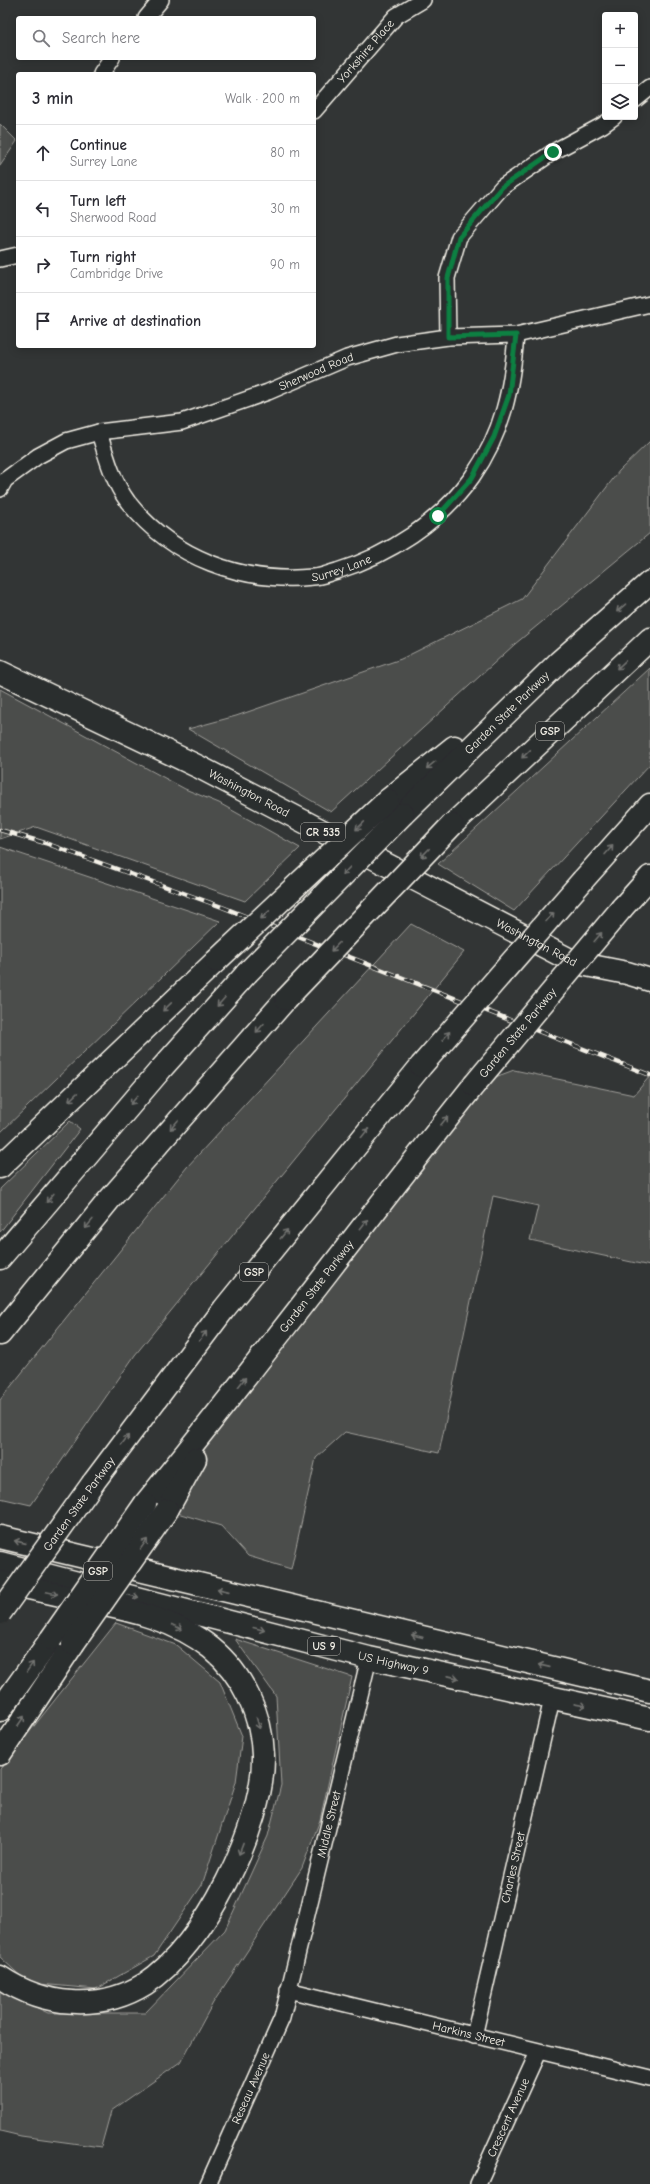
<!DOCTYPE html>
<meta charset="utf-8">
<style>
:root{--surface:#fff;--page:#f2f2f3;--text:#2b2b33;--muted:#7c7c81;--line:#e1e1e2}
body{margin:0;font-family:"Comic Neue",sans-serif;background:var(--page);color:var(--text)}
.controls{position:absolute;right:12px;top:12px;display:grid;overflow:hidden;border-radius:4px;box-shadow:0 2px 10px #0003}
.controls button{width:36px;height:36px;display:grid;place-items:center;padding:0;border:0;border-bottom:1px solid var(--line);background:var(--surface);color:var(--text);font:20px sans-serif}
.stop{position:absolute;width:12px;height:12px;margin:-9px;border:3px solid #0b8043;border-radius:50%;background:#fff}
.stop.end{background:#0b8043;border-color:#fff;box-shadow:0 1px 4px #0008}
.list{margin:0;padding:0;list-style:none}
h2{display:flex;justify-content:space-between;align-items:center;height:52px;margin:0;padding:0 16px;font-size:17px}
h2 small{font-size:13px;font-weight:400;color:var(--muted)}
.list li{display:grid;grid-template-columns:26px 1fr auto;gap:12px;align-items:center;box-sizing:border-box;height:56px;padding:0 16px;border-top:1px solid var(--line)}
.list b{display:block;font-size:15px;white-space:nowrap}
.list p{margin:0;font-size:13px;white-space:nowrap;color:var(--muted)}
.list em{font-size:13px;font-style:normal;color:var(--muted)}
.icon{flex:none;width:22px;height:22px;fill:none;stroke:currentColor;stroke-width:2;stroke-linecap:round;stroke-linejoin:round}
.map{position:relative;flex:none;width:650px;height:2184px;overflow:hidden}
.search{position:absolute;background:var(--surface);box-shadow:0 2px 10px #0003;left:16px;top:16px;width:300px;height:44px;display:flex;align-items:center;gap:10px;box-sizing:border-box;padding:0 14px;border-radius:4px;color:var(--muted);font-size:15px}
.panel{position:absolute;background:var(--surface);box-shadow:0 2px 10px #0003;left:16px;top:72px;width:300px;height:276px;border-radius:4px}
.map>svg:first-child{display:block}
</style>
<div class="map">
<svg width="650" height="2184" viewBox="0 0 650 2184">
<rect width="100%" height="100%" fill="#323535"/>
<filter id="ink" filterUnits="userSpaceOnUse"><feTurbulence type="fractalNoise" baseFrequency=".025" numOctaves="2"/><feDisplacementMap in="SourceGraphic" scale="8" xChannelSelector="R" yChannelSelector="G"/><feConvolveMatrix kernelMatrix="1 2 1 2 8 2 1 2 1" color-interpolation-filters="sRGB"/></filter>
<g filter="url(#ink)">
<path fill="#4b4d4c" stroke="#a09f9a" d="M0,124l17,17 -17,25z
M650,441v92l-135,111 -184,168 -143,-83 48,-13 165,-57 121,-60 97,-128z
M650,668v96l-136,147 -76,-47z
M0,689l185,100 34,14 81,45 -55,53 -209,-74 -36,12z
M0,847l220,74 -220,212z
M411,924l53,28 -329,403 -104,150 -31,-7v-98l187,-233z
M514,1070l120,25 16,-19v190l-120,-26 8,-34 -45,-10 -54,257 -94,-21 -29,26 -25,111 -43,-13 -27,-30 -54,-16 52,-97 255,-328z
M70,1121l10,8 -80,103v-43z
M116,1623l60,22 44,37 22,54 -6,46 -34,103 -48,71 -58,33 -68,-6 -28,-26v-188z
M235,1639l117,38 -32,143 -18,48 -89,135 -32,59 -70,49 -10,36 -80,-11 -21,-5v-141l48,23h97l80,-83 43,-94 13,-51 -5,-89z"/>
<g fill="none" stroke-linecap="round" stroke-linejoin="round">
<defs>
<g id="minor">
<path d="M146,18l15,-18"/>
<path d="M101,74l11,-16"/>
<path d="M635,100l15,-12"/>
<path id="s1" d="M314,111l82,-95 27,-16"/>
<path d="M0,259l18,-4"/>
<path d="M448,337l-1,-59 12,-41 43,-50 51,-35 50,-27 11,-8"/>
<path id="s2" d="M99,432c7,24 14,50 29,70 44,56 115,82 185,75 8,0 16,-4 24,-6 52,-16 103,-49 135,-94 31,-44 40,-89 44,-142"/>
<path id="s3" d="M0,489l5,-9 33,-24 28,-15 33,-9 83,-10 86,-30 79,-34 50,-14 51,-7 68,-2 134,-31"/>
<path id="s4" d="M288,1990l362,88"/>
<path id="s5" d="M474,2036l78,-337"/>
<path id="s6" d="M208,2184l74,-166 87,-360"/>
<path id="s7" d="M478,2184l60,-132"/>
</g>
<g id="primary">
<path id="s8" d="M0,672l199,95 377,196 51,10 23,7"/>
</g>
<g id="trunk">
<path d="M0,1537l650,154"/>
<path id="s9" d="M0,1563l369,95 281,61"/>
</g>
<g id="motorway">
<path d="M388,800l66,-53"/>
<path id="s10" d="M403,814l156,-152 91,-80"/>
<path d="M452,825l198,-186"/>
<path d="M583,880l67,-75"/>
<path d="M622,908l28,-31"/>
<path d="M0,1167l216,-206"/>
<path d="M0,1258l161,-189 86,-96"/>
<path d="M0,1334l109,-134 177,-201"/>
<path d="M93,1483l131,-174 197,-243"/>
<path id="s11" d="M145,1504c112,-138 218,-280 329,-419"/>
<path d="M167,1510l28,-51"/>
<path d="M0,1582c29,6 58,12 86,19 44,9 89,18 125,47 31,25 51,67 52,107 2,69 -59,192 -118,229 -45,28 -102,22 -145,-7"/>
<path d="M0,1710l51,-71"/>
<path d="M0,1754l73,-110"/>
</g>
</defs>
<use href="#minor" stroke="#f4f1e8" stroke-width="18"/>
<use href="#primary" stroke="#f4f1e8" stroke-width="25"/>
<use href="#trunk" stroke="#f4f1e8" stroke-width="25"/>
<use href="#motorway" stroke="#f4f1e8" stroke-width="25"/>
<use href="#minor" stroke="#2a2d2e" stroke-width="15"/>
<use href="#primary" stroke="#2a2d2e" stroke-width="22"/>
<use href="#trunk" stroke="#2a2d2e" stroke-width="22"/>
<use href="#motorway" stroke="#2a2d2e" stroke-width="22"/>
<defs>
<path id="rail" d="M0,830l45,13 177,64 428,168"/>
</defs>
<use href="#rail" stroke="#f4f1e8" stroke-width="4.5"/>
<use href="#rail" stroke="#2a2d2e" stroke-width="3" stroke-dasharray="9" stroke-linecap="butt"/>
<defs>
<g id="motorway-bridge">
<path d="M216,961l172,-161"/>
<path d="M247,973l156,-159"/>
<path d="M286,999l166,-174"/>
<path d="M421,1066l162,-186"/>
<path id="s12" d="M474,1085l148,-177"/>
<path d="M0,1613l93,-130"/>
<path d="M51,1639l94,-135"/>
<path d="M73,1644l94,-134"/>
</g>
</defs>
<use href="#motorway-bridge" stroke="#f4f1e8" stroke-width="25" stroke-linecap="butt"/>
<use href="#motorway-bridge" stroke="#2a2d2e" stroke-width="22"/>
</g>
<defs><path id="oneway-shaft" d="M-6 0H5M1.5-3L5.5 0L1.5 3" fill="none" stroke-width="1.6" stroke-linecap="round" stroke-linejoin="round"/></defs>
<g stroke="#71726f">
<use href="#oneway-shaft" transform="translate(621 608) rotate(139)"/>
<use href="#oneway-shaft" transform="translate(621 665) rotate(137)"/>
<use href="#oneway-shaft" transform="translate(526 754) rotate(136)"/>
<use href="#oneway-shaft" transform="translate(431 765) rotate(141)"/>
<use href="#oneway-shaft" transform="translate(360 826) rotate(137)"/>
<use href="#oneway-shaft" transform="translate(609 850) rotate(-49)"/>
<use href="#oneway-shaft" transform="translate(425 853) rotate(134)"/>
<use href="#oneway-shaft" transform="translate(346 871) rotate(134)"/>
<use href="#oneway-shaft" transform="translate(265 915) rotate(137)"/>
<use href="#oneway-shaft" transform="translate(550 917) rotate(-48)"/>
<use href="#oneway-shaft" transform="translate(598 937) rotate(-50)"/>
<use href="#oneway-shaft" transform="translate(335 947) rotate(134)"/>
<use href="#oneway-shaft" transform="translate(221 1002) rotate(132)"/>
<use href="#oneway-shaft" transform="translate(167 1007) rotate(136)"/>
<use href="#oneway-shaft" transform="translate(260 1028) rotate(132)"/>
<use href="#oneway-shaft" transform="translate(446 1036) rotate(-50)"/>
<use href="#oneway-shaft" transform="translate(73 1097) rotate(136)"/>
<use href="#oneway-shaft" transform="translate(134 1100) rotate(130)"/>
<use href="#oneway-shaft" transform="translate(444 1121) rotate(-51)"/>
<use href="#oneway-shaft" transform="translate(174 1125) rotate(131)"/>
<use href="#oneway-shaft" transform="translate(365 1133) rotate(-51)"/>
<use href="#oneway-shaft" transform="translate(50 1198) rotate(130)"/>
<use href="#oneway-shaft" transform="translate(89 1224) rotate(130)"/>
<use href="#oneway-shaft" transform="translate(364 1224) rotate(-52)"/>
<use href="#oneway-shaft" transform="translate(284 1234) rotate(-51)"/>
<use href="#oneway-shaft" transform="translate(203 1336) rotate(-53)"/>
<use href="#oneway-shaft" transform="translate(242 1382) rotate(-52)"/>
<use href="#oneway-shaft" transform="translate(125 1440) rotate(-53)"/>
<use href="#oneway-shaft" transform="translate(20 1542) rotate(-167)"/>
<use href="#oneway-shaft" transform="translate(144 1544) rotate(-55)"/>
<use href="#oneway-shaft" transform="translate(223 1590) rotate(-167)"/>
<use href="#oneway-shaft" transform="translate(52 1593) rotate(12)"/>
<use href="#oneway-shaft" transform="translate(133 1596) rotate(14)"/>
<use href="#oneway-shaft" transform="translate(177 1627) rotate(26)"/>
<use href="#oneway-shaft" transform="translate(259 1629) rotate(15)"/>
<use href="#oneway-shaft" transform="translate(417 1636) rotate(-167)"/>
<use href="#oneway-shaft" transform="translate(544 1666) rotate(-167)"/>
<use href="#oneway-shaft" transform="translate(30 1667) rotate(-55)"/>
<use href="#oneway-shaft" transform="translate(453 1677) rotate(13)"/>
<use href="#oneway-shaft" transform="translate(580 1705) rotate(11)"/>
<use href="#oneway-shaft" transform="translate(21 1721) rotate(-56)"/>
<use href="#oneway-shaft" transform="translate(258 1723) rotate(74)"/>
<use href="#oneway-shaft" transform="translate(241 1849) rotate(111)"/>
</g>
</g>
<g fill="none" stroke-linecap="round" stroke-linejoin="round" filter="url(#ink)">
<path stroke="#0b8043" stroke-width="5" d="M438,516l34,-38 22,-41 15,-42 7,-60 -68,2v-59l11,-41 43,-50 51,-35"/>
</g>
<g text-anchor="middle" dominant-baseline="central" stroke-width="4" stroke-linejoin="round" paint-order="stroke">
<g fill="#2a2d2e" stroke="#b7b6b0" stroke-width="1">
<rect x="536" y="722" width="28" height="18" rx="3"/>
<rect x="301" y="823" width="44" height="18" rx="3"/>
<rect x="240" y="1263" width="28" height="18" rx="3"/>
<rect x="84" y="1562" width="28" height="18" rx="3"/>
<rect x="308" y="1637" width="32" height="18" rx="3"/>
</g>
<g font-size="11" font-weight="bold" fill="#f4f1e8">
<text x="550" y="731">GSP</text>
<text x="323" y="832">CR 535</text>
<text x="254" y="1272">GSP</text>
<text x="98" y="1571">GSP</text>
<text x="324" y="1646">US 9</text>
</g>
<g font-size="12" fill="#f4f1e8" stroke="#2a2d2e">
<text stroke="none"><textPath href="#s1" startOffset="79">Yorkshire Place</textPath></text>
<text stroke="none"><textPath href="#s3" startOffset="344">Sherwood Road</textPath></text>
<text stroke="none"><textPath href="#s2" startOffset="314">Surrey Lane</textPath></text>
<text stroke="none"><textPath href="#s10" startOffset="145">Garden State Parkway</textPath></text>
<text stroke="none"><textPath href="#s8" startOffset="277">Washington Road</textPath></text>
<text stroke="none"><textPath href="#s8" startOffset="601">Washington Road</textPath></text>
<text stroke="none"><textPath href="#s12" startOffset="68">Garden State Parkway</textPath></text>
<text stroke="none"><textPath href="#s11" startOffset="277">Garden State Parkway</textPath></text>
<text transform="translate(79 1504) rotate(-54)">Garden State Parkway</text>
<text stroke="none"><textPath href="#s9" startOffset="406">US Highway 9</textPath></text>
<text stroke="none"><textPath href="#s6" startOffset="381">Middle Street</textPath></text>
<text stroke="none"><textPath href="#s5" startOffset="173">Charles Street</textPath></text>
<text stroke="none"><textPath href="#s4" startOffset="186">Harkins Street</textPath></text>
<text stroke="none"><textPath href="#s6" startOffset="105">Reseau Avenue</textPath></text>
<text stroke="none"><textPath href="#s7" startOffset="73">Crescent Avenue</textPath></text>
</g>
</g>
</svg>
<div class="controls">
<button>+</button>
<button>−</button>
<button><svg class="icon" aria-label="layers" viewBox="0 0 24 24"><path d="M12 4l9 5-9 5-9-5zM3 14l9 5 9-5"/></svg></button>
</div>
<div class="stop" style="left:438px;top:516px"></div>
<div class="stop end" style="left:553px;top:152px"></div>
<div class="search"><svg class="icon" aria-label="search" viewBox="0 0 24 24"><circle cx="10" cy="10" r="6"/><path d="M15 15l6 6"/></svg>Search here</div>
<section class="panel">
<h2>3 min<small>Walk · 200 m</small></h2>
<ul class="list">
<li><svg class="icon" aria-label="ahead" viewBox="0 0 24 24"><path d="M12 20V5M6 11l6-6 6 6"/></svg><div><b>Continue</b><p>Surrey Lane</p></div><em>80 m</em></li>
<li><svg class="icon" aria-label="left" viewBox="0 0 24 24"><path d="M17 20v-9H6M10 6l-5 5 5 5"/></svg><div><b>Turn left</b><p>Sherwood Road</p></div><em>30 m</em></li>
<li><svg class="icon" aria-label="right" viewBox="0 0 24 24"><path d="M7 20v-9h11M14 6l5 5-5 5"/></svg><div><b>Turn right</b><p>Cambridge Drive</p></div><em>90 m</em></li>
<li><svg class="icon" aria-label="arrive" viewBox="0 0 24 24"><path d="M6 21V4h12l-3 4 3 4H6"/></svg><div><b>Arrive at destination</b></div></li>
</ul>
</section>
</div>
